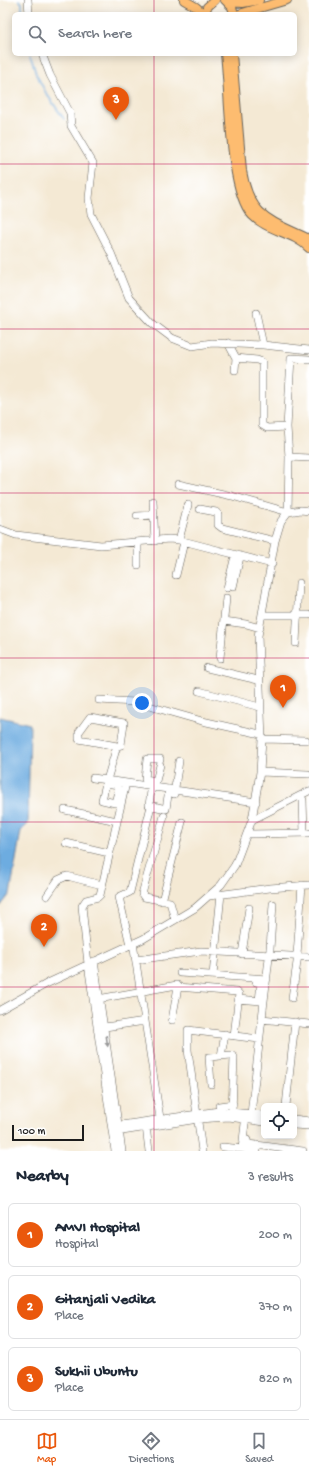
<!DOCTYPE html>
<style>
:root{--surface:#fff;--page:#f2f2f3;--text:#1f2937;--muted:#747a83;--line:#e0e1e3;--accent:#ea580c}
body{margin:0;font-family:"Gochi Hand",sans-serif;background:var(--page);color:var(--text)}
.controls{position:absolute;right:12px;bottom:12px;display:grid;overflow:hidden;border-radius:6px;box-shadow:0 2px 10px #0003}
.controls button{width:36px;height:36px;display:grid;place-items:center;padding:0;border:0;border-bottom:1px solid var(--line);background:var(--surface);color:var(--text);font:20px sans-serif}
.scale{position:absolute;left:12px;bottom:10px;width:72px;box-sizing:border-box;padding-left:4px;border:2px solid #1c1c1c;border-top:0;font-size:11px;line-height:14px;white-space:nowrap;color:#1c1c1c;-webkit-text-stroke:3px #fff;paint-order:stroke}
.you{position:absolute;left:142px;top:703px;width:14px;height:14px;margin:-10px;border:3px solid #fff;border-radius:50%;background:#1a73e8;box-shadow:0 0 0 6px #1a73e833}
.badge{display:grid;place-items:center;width:26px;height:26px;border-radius:50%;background:var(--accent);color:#fff;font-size:13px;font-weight:700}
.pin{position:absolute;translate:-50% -33px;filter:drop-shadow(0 1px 2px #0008)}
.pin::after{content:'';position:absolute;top:21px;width:14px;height:12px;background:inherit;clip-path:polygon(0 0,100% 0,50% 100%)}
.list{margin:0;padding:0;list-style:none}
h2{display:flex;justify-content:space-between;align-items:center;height:52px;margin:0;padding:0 16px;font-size:17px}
h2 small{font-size:13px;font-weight:400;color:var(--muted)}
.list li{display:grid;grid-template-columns:26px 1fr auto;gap:12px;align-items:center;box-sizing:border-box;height:64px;margin:0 8px 8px;padding:0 8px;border:1px solid var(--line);border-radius:6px}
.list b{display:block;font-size:15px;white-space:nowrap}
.list p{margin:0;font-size:13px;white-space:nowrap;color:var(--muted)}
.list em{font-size:13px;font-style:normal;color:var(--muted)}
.icon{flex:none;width:22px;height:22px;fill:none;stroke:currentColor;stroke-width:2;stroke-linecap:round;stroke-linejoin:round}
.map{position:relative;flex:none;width:309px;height:1151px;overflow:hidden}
.search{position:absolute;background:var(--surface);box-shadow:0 2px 10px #0003;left:12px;right:12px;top:12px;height:44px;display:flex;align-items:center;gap:10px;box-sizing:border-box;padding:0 14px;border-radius:6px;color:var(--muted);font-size:15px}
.sheet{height:268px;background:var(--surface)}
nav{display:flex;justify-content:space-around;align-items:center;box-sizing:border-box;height:56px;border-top:1px solid var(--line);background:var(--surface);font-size:11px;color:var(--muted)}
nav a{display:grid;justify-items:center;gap:2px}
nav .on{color:var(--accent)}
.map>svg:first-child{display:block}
</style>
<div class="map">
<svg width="309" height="1151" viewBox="0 0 309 1151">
<rect width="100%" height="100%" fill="#fff"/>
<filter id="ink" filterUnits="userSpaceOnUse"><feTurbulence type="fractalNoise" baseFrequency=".025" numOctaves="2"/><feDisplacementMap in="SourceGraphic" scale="8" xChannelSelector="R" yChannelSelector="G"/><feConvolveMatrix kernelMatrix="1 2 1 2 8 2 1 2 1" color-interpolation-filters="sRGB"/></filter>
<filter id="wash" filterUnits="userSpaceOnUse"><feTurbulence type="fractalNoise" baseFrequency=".012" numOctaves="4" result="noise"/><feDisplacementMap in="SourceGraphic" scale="16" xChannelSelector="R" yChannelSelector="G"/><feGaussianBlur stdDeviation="0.9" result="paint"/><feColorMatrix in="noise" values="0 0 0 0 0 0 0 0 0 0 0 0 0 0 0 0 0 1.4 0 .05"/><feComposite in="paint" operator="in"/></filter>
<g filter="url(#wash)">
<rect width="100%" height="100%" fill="#f4e9d4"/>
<path fill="#6dace0" stroke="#44647e" d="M0,717l30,7 -2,100 -7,7 -11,63 -10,13z"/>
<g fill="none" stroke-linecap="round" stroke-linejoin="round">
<path stroke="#6dace0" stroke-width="1.5" d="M19,0l3,3v11
M30,54l6,20 10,19 18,26"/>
</g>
</g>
<g filter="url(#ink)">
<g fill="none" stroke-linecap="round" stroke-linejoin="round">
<defs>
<path id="minor" d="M28,0l1,14
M42,54l8,21 20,38 1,13 22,37 -4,35 2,16 20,39 18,45 23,25 20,15 20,8 20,-3 51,2
M256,313l7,32 46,5
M228,343l8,15 -1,12
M236,358l21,2 5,2v63l5,3 20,-1 2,30 20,1
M287,427l4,-69 18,1
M178,484l54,12 56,16 13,-2 8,1
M153,501l2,40
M188,505l-9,35 93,24
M200,509l16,3 2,2v11l4,3 53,13
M137,516l17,-1
M0,529l16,6 85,10 68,-6 10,1
M138,542v23
M176,575l8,-33
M233,587l7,-30
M227,588l8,-32
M262,615h47
M224,621l22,3 14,4
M296,643l3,-60
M220,658l6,-60
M207,668l51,12
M199,691l61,16
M99,700l36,2 67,19 59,13
M262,739l44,1
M260,772l48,2
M93,778l163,24
M107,780l10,-34 4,-1 3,-22 -34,-6 -11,15v7l38,7
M156,781l-11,-2 2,-20h13
M155,785l5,-20
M153,787l-2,4 -2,14 17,4 3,-20
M118,791v-6l-12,-2 -4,17 13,3 3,-12 6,1
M174,794l5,-33
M303,800l1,33
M65,810l52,11
M164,816l-22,78 2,3 26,5 5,18
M252,820l57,-29
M247,834l62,-1
M66,843l43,10
M47,896l11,-16 9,-4 35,9
M209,896l61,-8 39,-3
M162,901l20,-79
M133,943l27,175
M130,945l-11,-48 11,-5 20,-82
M242,954l7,-46
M297,955l5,-70
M136,960l65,-9 108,6
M94,961l28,190
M180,973l87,6
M213,975l8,-81
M256,979v3l5,1 -2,18
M292,998l6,-43
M98,999l79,-14
M238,999l24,2
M0,1010l48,-27 95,-44 52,-31 26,-23 14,-20 17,-45 8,-48 2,-33 -4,-103 17,-95 6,-20 7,-9 1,-55
M262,1019l47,5
M172,1020l6,-33 59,5 2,2 -5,42
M105,1027l40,-6
M221,1056l4,-22
M211,1084l-2,-27 22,-2 3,2 -2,55
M219,1106l14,-2
M286,1106l9,-84
M251,1114l19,-165 3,-45
M246,1115l-4,34 15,2
M294,1119l15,2
M294,1125l15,1
M114,1126l105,-15 45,4
M146,1126l3,25
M116,1132l82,-13 31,-2 35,5
M247,1140l1,4 55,7
M223,1147l19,2
M115,1151l-27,-187 -6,-58 4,-6 12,-3 2,-2 26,-112
M202,1151l-14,-101v-20l71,9"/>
<path id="major" d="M184,0l12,7 8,7
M225,0l7,7 2,7
M228,2l15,1 16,-3
M205,14l2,-7 8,-7
M239,14l48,-14
M225,54c5,38 3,135 27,161 15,16 42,17 57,33
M232,54l10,117c8,47 28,49 67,68"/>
</defs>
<use href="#minor" stroke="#68645c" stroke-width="8"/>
<use href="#major" stroke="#68645c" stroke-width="10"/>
<use href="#minor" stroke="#fff" stroke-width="7"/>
<use href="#major" stroke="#fdbc6f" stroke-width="8"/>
</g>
<defs><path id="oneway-solid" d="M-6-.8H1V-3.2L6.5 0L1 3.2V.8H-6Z"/></defs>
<use fill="#999" href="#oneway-solid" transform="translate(107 1041) rotate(82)"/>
</g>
<path fill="none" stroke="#c2185b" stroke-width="1" stroke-opacity="0.55" d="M154,0v14M154,54v1097M0,164h309M0,329h309M0,493h309M0,658h309M0,822h309M0,987h309"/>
</svg>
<div class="controls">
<button><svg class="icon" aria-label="locate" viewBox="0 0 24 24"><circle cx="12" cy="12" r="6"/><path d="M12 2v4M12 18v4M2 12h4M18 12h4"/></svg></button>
</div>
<div class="scale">100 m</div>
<div class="you"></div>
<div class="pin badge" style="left:283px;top:708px">1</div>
<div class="pin badge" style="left:44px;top:947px">2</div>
<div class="pin badge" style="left:116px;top:120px">3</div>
<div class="search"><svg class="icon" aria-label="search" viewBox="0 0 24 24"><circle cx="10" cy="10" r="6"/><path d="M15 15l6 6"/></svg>Search here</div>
</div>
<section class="sheet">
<h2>Nearby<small>3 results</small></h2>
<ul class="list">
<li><span class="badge">1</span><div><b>AMVI Hospital</b><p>Hospital</p></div><em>200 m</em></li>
<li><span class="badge">2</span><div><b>Gitanjali Vedika</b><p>Place</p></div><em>370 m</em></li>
<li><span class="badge">3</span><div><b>Sukhii Ubuntu</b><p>Place</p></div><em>820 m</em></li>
</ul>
</section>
<nav>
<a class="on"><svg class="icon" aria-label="map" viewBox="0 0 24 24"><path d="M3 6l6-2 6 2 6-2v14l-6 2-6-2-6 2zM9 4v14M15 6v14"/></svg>Map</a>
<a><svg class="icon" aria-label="directions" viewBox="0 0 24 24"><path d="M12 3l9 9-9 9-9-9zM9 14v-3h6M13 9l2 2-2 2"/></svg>Directions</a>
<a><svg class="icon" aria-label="saved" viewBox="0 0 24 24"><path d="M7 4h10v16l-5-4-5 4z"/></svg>Saved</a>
</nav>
